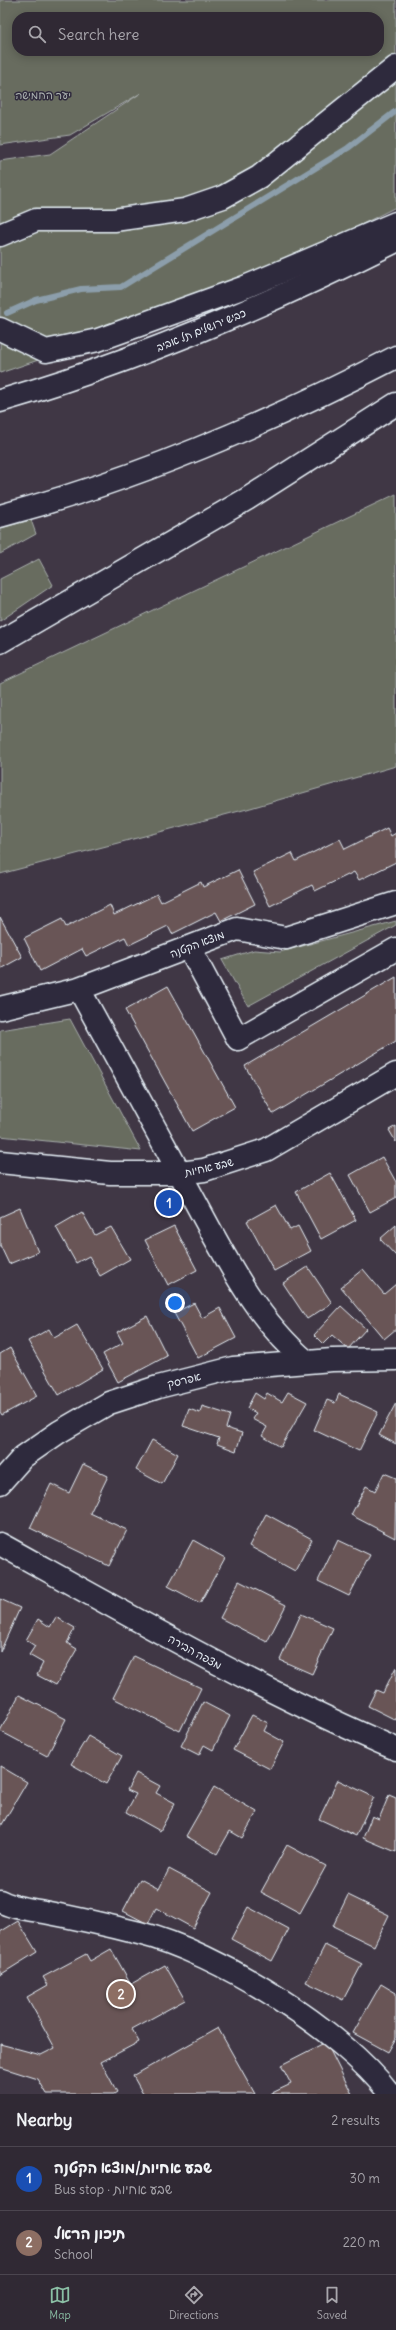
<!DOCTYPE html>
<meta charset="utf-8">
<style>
:root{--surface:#302934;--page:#3c3540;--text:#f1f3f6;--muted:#a8a6ac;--line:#4b454f;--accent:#8abfa5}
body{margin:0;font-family:Delius,"Playpen Sans Hebrew",sans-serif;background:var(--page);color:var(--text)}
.you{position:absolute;left:175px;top:1303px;width:14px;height:14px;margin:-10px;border:3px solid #fff;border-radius:50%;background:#1a73e8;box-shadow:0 0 0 6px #1a73e833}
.badge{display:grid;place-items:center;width:26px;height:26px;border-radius:50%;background:var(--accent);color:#fff;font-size:13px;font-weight:700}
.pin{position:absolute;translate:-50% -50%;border:2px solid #fff;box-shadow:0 1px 4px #0006}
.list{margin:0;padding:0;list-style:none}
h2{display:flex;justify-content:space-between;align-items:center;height:52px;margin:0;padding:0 16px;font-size:17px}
h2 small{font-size:13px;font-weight:400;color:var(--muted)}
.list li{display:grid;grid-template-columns:26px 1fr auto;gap:12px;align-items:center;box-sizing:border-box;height:64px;padding:0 16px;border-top:1px solid var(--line)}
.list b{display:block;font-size:15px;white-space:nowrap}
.list p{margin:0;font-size:13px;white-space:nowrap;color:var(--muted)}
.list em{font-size:13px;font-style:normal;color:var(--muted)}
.icon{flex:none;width:22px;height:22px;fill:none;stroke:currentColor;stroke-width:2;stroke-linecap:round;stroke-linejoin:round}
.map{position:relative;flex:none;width:396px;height:2094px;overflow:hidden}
.search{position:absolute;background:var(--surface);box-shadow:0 2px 10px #0003;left:12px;right:12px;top:12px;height:44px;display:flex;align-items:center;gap:10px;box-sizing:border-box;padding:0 14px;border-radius:16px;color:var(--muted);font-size:15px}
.sheet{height:180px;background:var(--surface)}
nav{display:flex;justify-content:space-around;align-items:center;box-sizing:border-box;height:56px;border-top:1px solid var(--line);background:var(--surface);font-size:11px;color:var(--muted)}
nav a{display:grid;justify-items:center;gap:2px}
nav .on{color:var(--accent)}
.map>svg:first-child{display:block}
</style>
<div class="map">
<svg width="396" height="2094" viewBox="0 0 396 2094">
<rect width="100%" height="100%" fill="#403745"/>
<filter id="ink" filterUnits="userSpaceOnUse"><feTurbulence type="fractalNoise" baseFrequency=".025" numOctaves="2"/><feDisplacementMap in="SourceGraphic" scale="8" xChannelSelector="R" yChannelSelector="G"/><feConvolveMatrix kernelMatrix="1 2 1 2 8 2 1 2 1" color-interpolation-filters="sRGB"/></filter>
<g filter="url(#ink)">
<path fill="#676c5f" stroke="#a8aeac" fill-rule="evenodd" d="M0,0h396v207l-85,43 -172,76 -139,47v-212l50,-7 91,-61 -71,42 -70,10zM17,17h362v34h-362z
M396,494v272l-149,43 -247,65v-191z
M31,520l5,14 -36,20v-26z
M39,559l14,26 -53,36v-42z
M396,921v4l-148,81 -26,-46 32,-10 26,2z
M70,1019l71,132 -141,-15v-106z"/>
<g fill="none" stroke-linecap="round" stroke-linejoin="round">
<path stroke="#8c9eab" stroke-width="6" d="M7,313l29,-13 45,-11 40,-2 227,-139 48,-37"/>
</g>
<path fill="#695557" stroke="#e8f1f8" d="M387,828l4,8 5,-3v29l-37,18 -5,-8 -39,19 -3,-6 -42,21 -17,-34 39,-19 4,8 44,-22 5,10z
M238,870l17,34 -34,17 -5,-9 -44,22 -4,-8 -39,19 -4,-8 -39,19 -4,-7 -42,22 -16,-33 38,-19 4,8 44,-22 4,10 43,-21 4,8 40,-20 2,5z
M0,917l22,40 -22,12z
M396,977v64l-123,73 -28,-48z
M168,986l67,121 -43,24 -67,-121z
M396,1126v16l-7,-12z
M382,1157l14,25v16l-26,14 -20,-37z
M330,1173l26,47 -35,19 -25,-47z
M276,1205l14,25 8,-4 13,25 -37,20 -27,-50z
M20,1208l18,44 -29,12 -9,-19v-28z
M82,1212l13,23 16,-8 19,32 -30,17 -11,-20 -13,7 -20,-36z
M396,1225v31l-16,-17z
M174,1226l23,44 -29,15 -23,-45z
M308,1267l24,36 -25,16 -24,-36z
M363,1269l21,25 12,-10v45l-12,10 -43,-52z
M194,1303l8,15 18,-10 16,30 -38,20 -24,-45z
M341,1306l25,23 -18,20 -16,-14 -9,9 -9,-9z
M147,1316l20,40 -49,26 -15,-28 20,-11 -6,-11z
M77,1325l26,44 -44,26 -31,-54 21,-12 5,9z
M10,1348l27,48 -35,19 -2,-3v-58z
M288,1392l19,10 -26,45 -19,-11 5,-9 -15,-8 4,-6 -9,-5 8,-15 9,6 3,-6 15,9z
M339,1394l39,18 -19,39 -45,-21 13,-30 8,3z
M396,1403v41l-17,-9z
M202,1406l28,9 -4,13 16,5 -6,18 -19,-7 2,-6 -36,-12 6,-17 11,4z
M152,1440l26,14 -16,30 -26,-14z
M83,1464l25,12 -18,37 37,17 -18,36 -79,-38 21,-44 18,9z
M384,1473l12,5 -1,60 -44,-23 15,-29 9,5z
M266,1514l46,25 -17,32 -46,-25z
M193,1540l32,18 -25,45 -32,-17z
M338,1540l32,15 -21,41 -31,-15z
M239,1581l47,24 -19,37 -47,-24z
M0,1599l20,9 -20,44z
M301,1614l32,14 -21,46 -32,-14z
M56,1617l19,11 -8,15 10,6 -21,36 -19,-10 6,-12 -14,-8 6,-9 -9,-6 12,-21 12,8z
M134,1656l67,32 -21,43 -67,-33z
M396,1667v53l-28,-14 8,-16 7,3z
M19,1695l47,24 -19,37 -47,-25z
M203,1702l27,14 -17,34 -9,-5 -5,10 -18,-9z
M252,1715l16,8 -4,8 20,11 -14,27 -37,-19z
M88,1736l34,20 -16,28 -35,-20z
M0,1766l27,16 -27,46z
M136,1773l24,13 -4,7 19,10 -15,28 -34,-19 10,-18 -9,-4z
M338,1780l36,17 -18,39 -37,-17z
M214,1787l43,25 -15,26 -12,-7 -13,23 -31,-18z
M389,1795l7,3v54l-33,-14 9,-22 7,3z
M287,1845l39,21 -26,47 -39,-21z
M169,1869l43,23 -19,36 -37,-20 -8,16 -25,-13 17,-32 19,10z
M348,1895l41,20 -15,31 -41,-20z
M248,1907l41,22 -17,32 -41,-22z
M18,1921l19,31 -37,23v-43z
M325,1945l37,19 -19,36 -37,-18z
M111,1949l20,35 34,-19 20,35 -53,29 7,13 -38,20 16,30 -3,2h-67l-9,-15 -38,-12v-23l41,11 14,-7 -28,-51 21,-12 -5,-8 43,-23 4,7z
M381,1984l15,9v45l-8,14 -35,-19z
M218,2028l37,66h-112l-10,-18z
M326,2042l26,52h-82l21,-10 -10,-19z"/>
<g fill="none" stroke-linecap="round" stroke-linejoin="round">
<defs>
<path id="street" d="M189,947l49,92 158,-90
M79,989c35,65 71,129 106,194 35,63 66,132 122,179
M0,1008l79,-19 158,-60 49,9 110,-35
M0,1483l23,-26 36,-25 50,-29 49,-16 75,-19 99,-8 64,-1
M0,1901c12,7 30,8 44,11 32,6 63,13 95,21 78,19 203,97 251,161"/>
<path id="secondary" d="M0,235l36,-15h78l71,-10 38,-13 36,-20 137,-110
M0,329l46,22 52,-11 147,-53 151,-64
M0,1162l110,11h70l24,-3 62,-20 130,-76
M0,1544c130,72 259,146 396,205"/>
<path id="highway" d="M0,401c137,-40 268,-96 396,-160
M0,516c138,-37 269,-93 396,-159
M0,642l247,-143 149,-95"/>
</defs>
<use href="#street" stroke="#e8f1f8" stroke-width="25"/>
<use href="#secondary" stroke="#e8f1f8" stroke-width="25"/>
<use href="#highway" stroke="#e8f1f8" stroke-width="25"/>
<use href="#street" stroke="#2f2a3d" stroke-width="22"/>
<use href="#secondary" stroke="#2f2a3d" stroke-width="22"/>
<use href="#highway" stroke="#2f2a3d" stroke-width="22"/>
</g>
</g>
<g text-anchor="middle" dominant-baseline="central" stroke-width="3" stroke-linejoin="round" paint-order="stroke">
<g font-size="11" fill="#aeb5b3" stroke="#2f2a3d">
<text x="43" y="95">יער החמישה</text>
</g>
<g font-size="11" fill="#e8f1f8" stroke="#2f2a3d">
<text transform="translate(201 330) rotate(-22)">כביש ירושלים תל אביב</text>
<text transform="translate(197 944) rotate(-21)">מוצא הקטנה</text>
<text transform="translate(209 1167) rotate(-13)">שבע אחיות</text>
<text transform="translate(184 1380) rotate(-14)">אפרסק</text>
<text transform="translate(195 1652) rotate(29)">מצפה הבירה</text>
</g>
</g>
</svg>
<div class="you"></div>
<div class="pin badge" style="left:169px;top:1203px;background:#1a4fb4">1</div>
<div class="pin badge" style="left:121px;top:1994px;background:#8d6e63">2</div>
<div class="search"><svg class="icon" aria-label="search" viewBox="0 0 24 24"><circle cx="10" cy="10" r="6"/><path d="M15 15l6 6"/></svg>Search here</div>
</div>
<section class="sheet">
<h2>Nearby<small>2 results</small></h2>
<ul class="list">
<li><span class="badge" style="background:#1a4fb4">1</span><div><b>שבע אחיות/מוצא הקטנה</b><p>Bus stop · שבע אחיות</p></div><em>30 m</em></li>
<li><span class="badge" style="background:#8d6e63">2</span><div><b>תיכון הראל</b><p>School</p></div><em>220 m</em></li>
</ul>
</section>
<nav>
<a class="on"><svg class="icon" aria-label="map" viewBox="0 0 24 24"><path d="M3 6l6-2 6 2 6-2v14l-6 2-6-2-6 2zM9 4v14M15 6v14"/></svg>Map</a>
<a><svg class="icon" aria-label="directions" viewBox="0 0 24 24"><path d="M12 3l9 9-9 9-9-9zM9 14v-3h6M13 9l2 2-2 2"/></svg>Directions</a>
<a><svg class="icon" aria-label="saved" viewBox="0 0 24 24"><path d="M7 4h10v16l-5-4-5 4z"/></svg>Saved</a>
</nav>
